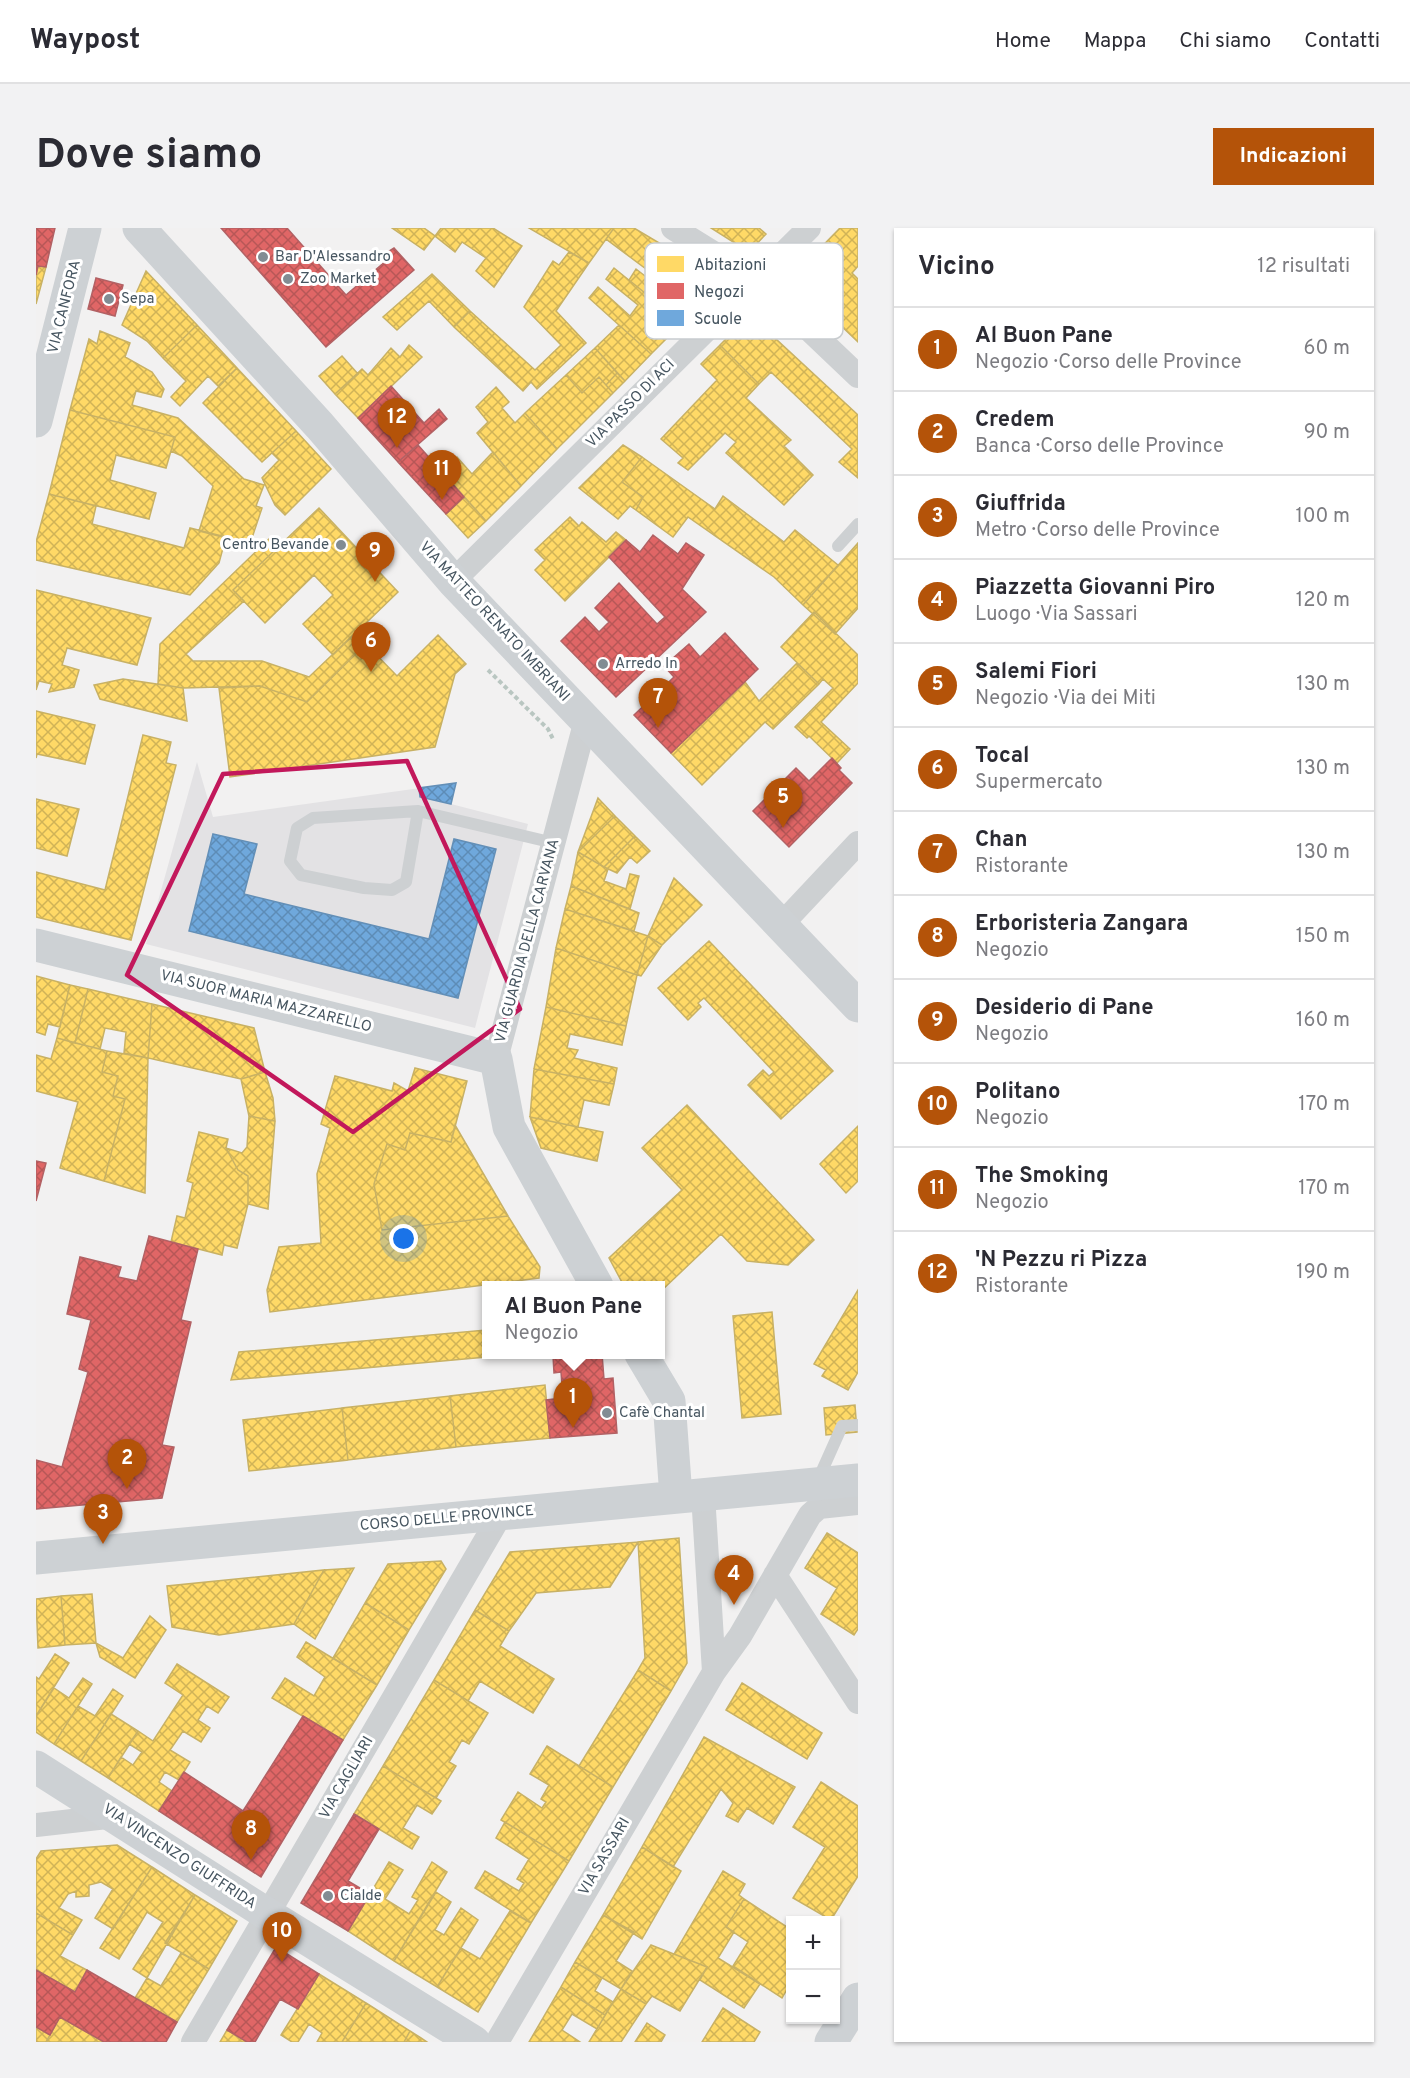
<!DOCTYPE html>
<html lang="it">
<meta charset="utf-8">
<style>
:root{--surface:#fff;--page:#f2f2f3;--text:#2b2b33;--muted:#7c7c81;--line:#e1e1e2;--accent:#b45309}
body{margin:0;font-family:Overpass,sans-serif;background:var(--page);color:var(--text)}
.controls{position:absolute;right:18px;bottom:18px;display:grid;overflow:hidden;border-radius:0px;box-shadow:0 2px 4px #0004}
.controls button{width:54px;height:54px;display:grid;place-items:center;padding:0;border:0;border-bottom:2px solid var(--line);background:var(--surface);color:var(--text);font:30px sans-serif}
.you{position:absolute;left:368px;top:1011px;width:21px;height:21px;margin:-15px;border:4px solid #fff;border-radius:50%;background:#1a73e8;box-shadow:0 0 0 9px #1a73e833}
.badge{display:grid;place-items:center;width:39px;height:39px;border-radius:50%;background:var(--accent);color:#fff;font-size:20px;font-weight:700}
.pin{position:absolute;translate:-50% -50px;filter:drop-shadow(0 2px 3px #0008)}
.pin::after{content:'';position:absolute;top:32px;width:21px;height:18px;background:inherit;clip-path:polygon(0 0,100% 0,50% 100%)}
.popup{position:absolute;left:446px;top:1053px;width:183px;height:78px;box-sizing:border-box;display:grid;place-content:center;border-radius:0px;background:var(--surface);filter:drop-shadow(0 2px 4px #0005);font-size:20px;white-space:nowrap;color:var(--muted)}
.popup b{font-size:22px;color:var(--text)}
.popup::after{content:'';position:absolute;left:50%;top:100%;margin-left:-12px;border:12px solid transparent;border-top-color:var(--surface)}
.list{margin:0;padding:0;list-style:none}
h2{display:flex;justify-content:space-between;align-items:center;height:78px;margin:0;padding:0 24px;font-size:26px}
h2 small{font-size:20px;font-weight:400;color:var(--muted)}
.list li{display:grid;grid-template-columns:39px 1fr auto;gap:18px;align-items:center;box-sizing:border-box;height:84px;padding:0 24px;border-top:2px solid var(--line)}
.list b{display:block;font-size:22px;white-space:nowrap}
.list p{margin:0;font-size:20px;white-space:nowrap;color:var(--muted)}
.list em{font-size:20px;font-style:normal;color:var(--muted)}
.map{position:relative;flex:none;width:822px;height:1814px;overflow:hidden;border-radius:0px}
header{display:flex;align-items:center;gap:36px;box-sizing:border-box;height:84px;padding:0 30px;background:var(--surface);border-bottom:2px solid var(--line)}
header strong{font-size:28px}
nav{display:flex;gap:33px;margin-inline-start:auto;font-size:21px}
.intro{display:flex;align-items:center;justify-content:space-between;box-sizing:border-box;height:144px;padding:0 36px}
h1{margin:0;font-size:42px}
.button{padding:15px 27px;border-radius:0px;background:var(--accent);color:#fff;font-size:21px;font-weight:700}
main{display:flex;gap:36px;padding:0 36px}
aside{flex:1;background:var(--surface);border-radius:0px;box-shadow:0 2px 4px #0004}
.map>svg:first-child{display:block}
</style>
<header>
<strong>Waypost</strong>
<nav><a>Home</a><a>Mappa</a><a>Chi siamo</a><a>Contatti</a></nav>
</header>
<div class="intro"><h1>Dove siamo</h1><a class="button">Indicazioni</a></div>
<main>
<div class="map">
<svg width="822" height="1814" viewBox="0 0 822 1814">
<defs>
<pattern id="homes-cross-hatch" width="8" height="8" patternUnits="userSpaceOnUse" patternTransform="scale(1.5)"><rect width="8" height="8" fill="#ffd966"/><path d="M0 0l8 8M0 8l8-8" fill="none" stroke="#d0b357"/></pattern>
<pattern id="shops-cross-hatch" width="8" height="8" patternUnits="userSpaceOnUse" patternTransform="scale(1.5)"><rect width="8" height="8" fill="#e06666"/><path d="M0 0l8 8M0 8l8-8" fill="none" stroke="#b75757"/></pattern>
<pattern id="schools-cross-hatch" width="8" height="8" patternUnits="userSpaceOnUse" patternTransform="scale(1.5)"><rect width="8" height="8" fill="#6fa8dc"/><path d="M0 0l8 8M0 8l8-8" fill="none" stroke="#5d8cb6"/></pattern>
</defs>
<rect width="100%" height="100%" fill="#f2f1f1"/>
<path fill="#e3e2e4" d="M161,534l16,55 243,-34 -5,21 77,20 -53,204 -329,-84z"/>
<path fill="url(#homes-cross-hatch)" stroke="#c8b164" stroke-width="1.5" d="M356,0h32l11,8 -11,14z
M405,0h52l29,18 -28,41 -18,-16 10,-13 -24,-16 -7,10 -20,-16z
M493,0h85l-25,35z
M578,0h20l32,19 -16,25 -44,-33z
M675,0h48l7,6 -17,18z
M804,0h18v38l-6,7 6,6v63l-67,-64z
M630,19l56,35 -40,41 -53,-43 7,-11 26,20 12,-12 -6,-4 -6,8 -12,-9z
M533,24l20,11 -33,48 30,32 -49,46 -6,-7 -8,9 -69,-64 16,-16 65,59 26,-25 -37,-38 29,-46 6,4z
M2,38l8,1 -10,37v-29z
M578,40l68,55 -31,31 -62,-56 9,-11 32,29 8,-11 -32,-26z
M110,43l51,54 -34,33 -16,-17 -25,-16z
M396,46l38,37 -16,16 -25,-26 -32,29 -14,-13z
M714,87l108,100v63l-19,-16 13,-13 -81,-77 -12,12 -39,-39z
M161,97l40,43 -19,18 -10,-10 -28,30 -9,-9 15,-16 -23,-23z
M583,97l32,29 -26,27 -30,-33z
M64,103l30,12 -5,14 27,15 12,17 -3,8 -25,-6 -4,14 46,13 66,61 20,6 -8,21 6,2 -12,36 -51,-13 14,-45 -31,-30 -11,-5 4,-14 -105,-27 19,-71 8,5z
M373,117l13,12 -64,61 -23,-24 27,-25 6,6 23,-27 9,9z
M684,117l39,39 -13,14 45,42 -7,6 29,29 -29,30 -58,-52 10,-11 -11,-9 -37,37 -10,-7 5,-5 -22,-19 56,-59 -16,-16z
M559,120l22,25 -11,12 -7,-8 -17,16 -16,-18z
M306,128l16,18 -23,20 -16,-18z
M201,140l59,63 -34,31 -59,-59z
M581,145l8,8 -12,12 -7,-8z
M530,147l16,18 17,-16 14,16 -56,56 -32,-36z
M460,159l13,15 -7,6 13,15 10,-10 32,36 -36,37 -44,-53 11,-11 -12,-15z
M34,182l105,27 -9,31 -50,-13 -6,25 46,13 -7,26 -100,-25z
M260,203l35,38 -46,46 -10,-10 -13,-27 17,-18 -7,-7z
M587,217l19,12 -20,25 21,15 -7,13 -6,-4 -12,13 -39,-31z
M457,224l28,34 -35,35 -50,-56 10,-7 4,6 7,-7 15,17z
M606,229l73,52 8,-13 61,46 11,-12 43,35 -35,40 -29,-28 -86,-60 -15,20 -37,-27 7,-13 -21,-15z
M13,266l47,12 -4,18 92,24 6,-20 36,9 -7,26 -29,32 -154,-35v-18z
M428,269l22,24 -18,17 -22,-24z
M283,280l79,84 -65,63 -30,-31 30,-29 -19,-20 -49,48 -32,-33z
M534,289l9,9 3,-4 24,20 10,-10 10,8 -61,61 -30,-31 10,-10 -10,-10z
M235,309l8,9 -46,44 11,11 -58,53 7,7h69l47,16 46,-44 11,11 -59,58 -47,-16 -77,2 -25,-4 2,-40z
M822,315v65l-23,26 -32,-29z
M0,362l115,28 -14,47 -70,-17 -5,17 17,5 -5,17 -25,5 3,-8 -13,-3 -3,9z
M778,384l44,43v28l-37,39 29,27 -13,14 -28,-27 -2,2 -12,-11 38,-39 -10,-9 -4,5 -38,-37z
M402,407l28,29 -11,10 -20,73 -205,30 -11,-89 41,-2 47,16 59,-58 31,32z
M761,435l22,21 -46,45 -8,-7 -63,63 -31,-32 74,-71 14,19z
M87,451l60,9 4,33 -87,-22 -6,-14z
M0,483l59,14 -10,39 -48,-10 -1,4z
M107,507l28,7 -5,21 10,2 -45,175 -95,-23v-45l69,18z
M562,570l17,18 -37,36z
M0,571l43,10 -12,47 -31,-8z
M579,588l20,20 -31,31 -26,-15z
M599,608l15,15 -13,12 -7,-6 -13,16 -13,-6z
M542,624l30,17 -4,12 22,8 4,-15 9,2 -9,33 -59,-23z
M638,650l28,27 -40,40 -14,-9z
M535,658l68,27 -5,18 -69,-22z
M529,681l83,27 -11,39 -81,-27z
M612,708l14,9 -21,31 -4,-1z
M673,713l124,130 -52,48 -33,-34 15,-15 6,6 5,-4 -70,-74 -6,5 3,4 -13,13 -30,-32z
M520,720l81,27 -11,51 -80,-19z
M0,748l34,9 -10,42 -12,-3 -3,11 -9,-3z
M34,757l18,4 -13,54 -18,-5z
M52,761l64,15 -4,54 -24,-5 2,-21 -21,-4 -5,21 -25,-6z
M116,776l102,24 11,44 -24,7 -93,-21z
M510,779l80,19 -4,19 -52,-11 -3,14 11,2 -4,8 43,10 -3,16 -80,-15z
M21,810l50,13 -5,21 16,4 -5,20 12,3 -21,82 -44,-13 18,-66 -42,-11v-36l15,4z
M71,823l41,7 -3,135 -41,-12 21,-82 -12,-3 5,-20 -16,-4z
M379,840l52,13 -16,61 -41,-9 -5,17 -18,-6 -13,40 8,46 126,-14 32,51 -1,11 -269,34 -3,-22 12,-43 42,-4 -4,-69 13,-46 -9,-4 14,-48 57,15 2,-8 14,8z
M498,841l80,15 -5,21 -25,-5 -6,27 -48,-10z
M229,844l8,26 2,23 -26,-5 -8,-37z
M651,877l127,135 -26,25 -41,-4 -26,-27 -61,58v-6h-36l-15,-28 73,-68 -40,-42z
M213,888l26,5 -7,88 -20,-5v-28l-10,-6 -12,-22 16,5 5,-6z
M494,889l73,15 -6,29 -56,-13z
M419,897l53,91 -126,14 -8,-46 13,-40 18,6 5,-17 41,9z
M822,898v55l-12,12 -26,-29z
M163,904l29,7 -2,9 12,22 10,6v28l-11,44 -13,-3 -2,10 -51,-13 6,-26 8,2 8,-35 -6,-2z
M822,1062v82l-10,18 -26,-14 4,-6 -12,-6z
M736,1084l9,102 -39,4 -9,-102z
M450,1102v24l23,1 -278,25 8,-28z
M509,1157l5,53 -94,9 -6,-51z
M414,1168l6,51 -108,13 -6,-52z
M819,1177l2,27 -31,3 -2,-27z
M306,1180l6,52 -99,11 -6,-51z
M791,1305l31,20v76l-4,6 -33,-21 16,-26 -32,-20z
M643,1310l8,125 -16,28 -33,-21 7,-12 -7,-116z
M602,1314l-28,45 -74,6 -27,38 -34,-21 35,-58z
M405,1333l5,8 -37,61 -44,-27 23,-39z
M318,1340l-39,71 -21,-15 30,-54z
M288,1342l-30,54 -75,11 -47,-8 -5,-41z
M56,1366l4,49 -31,2 -4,-49z
M25,1368l4,49 -27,3 -2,-49z
M329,1375l44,27 -32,55 -44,-27z
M439,1382l34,21 -9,15 54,33 -21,34 -53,-32 -12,20 -34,-21z
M114,1388l16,14 -31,48 -35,-21 -4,-14 27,15z
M270,1414l71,43 -34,55 -71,-42 13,-20 29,18 11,-19 -28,-20z
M19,1426l14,9 -33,53v-39l3,2z
M141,1436l52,33 -11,16 -11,-7 -9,14 12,8 -9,14 -18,-11 -13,19 20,12 -11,18 -14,-8 -6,10 13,9 -13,20 -51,-33 13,-21 12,8 9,-13 -13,-8 9,-13 15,10 30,-46 -18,-12z
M602,1442l33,21 -58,96 -34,-21z
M47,1450l9,6 -38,60 -18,-12v-16l18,-28 15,10z
M398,1452l54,33 -19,31 -7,-4 -13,22 7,4 -20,32 -53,-32z
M706,1455l80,50 -15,26 -81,-49z
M77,1461l10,7 -42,65 -27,-17 24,-38 17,10z
M75,1486l27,17 -30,47 -27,-17z
M668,1509l91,50 -22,37 -26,-16 -9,14 -12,-6 7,-13 -12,-14 -48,78 -31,-20z
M511,1518l66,41 -44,74 -68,-41 17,-28 24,16 4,-6 -5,-3 8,-14 -19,-11z
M347,1538l58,35 -9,13 -15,-9 -14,23 16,9 -7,12 -58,-35z
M785,1554l37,24v70l-27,44 -38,-22 32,-51 -32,-20z
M469,1594l64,39 -38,62 -56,-35 10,-17 34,20 5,-8 -7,-4 12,-20 -33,-21z
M81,1617l35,22 -39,62 -18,-11 18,-29 -12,-7 -12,3v11l-13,1v-6l-8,3 -9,14 23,12 -9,15 -37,-22v-54l5,-8z
M606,1619l39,24 -39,68 -39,-24z
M353,1634l14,8 -18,29 24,15 9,-14 -6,-3 20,-35 15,10 -53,89 -46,-30z
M116,1639l43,28 -48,83 -14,-9 30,-47 -16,-10 -28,47 -19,-11z
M687,1643l22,13 -6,11 5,4 -18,28 8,5 -16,26 42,26 -16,24 -44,-28 7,-13 -33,-13z
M400,1664l15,10 -16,28 9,5 17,-27 17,12 -41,67 -43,-26z
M159,1667l42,26 -28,48 -44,-26z
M708,1671l46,30v55l-8,14 -49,-32 15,-24 -22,-15z
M474,1683l21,12 -53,89 -41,-25 24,-39 19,11z
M0,1685l37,22 -13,21 27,14 -12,22 -39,-22z
M567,1687l31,17 -18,29 16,10 -11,18 -46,-27z
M615,1717l56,22 -27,44 -28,-15 -6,8 -25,-15z
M145,1725l28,16 -32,53 -42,-24 12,-20 14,8z
M539,1734l27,16 -7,13 18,11 -8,13 -44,-28z
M283,1746l47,29 -24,39h-25l5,-9 -13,-9 -11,18h-6l-11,-7z
M525,1759l44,28 -8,14 -25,-15 -10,16 18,12h-51z
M585,1761l25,15 -25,38h-32z
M330,1775l44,28 -6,11h-62z
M687,1780l37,24 -6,10h-52z
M24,1789l44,25h-58z
M611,1795l18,12 -4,7h-26z
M0,1799l14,8 -4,7h-10z
M191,1802l20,12h-27z
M374,1803l11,7 6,4h-23z"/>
<path fill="url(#shops-cross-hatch)" stroke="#b26164" stroke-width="1.5" d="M0,0h19l-9,39 -8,-1 -2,9z
M185,0h66l59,67 41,-35 -4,-5 11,-7 20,22 -88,77z
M60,50l27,7 -8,31 -27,-7z
M355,158l33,37 15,-14 8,10 -49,43 -40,-44z
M382,217l46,52 -18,17 -48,-52z
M617,307l25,19 8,-11 18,12 -22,34 24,23 -90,85 -55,-56 24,-24 14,15 10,-10 -14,-14 24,-25 38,41 8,-7 -56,-60 17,-17 14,12z
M689,405l33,36 -87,84 -37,-38 40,-38 -10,-11 25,-22 11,13z
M796,530l9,10 -2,2 13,13 -63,64 -36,-36 43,-43 13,13z
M0,933l10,2 -10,38z
M113,1008l49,13 -17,71 10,2 -29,123 12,2 -12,51 -126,11v-49l26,7 26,-95 -9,-3 12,-49 -24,-6 13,-57 41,10 -3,10 19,4z
M507,1126h59l2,25 9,-1 4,55 -67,5 -4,-38 17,-2 -2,-26 -7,1 -1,-17 -10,1z
M267,1488l40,24 -82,137 -102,-66 25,-39 59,39z
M318,1586l25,15 -31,52 22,13 -22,37 -47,-28z
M240,1719l43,27 -21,35 -18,-10 -25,43h-8l-20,-12z
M0,1742l39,22 12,-22 90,52 -11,20h-62l-44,-25 -10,18 -14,-8z"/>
<path fill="url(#schools-cross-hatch)" stroke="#638fb7" stroke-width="1.5" d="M420,555l-5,21 -31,-7 -1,-9z
M177,606l44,10 -13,50 185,45 25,-100 42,10 -38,149 -269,-67z"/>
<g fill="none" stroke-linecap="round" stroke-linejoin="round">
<path stroke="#b9c6c1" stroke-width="4" stroke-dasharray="4.5 3" stroke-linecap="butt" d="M452,442l60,59 5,10"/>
<path stroke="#cdd0d2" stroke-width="12" d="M802,318l20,-22
M382,583l-12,71 -14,8 -28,-2 -63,-13 -11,-14 7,-33 16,-10 105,-7 136,32
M781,1254l25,-56 16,-1"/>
<path stroke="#cdd0d2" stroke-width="24" d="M637,0l84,52 101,96
M417,353l356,-353
M745,697l77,-82
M460,831l90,-339
M667,1266l11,178
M739,1347l83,127
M0,1597l80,-9
M157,1814l308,-528
M461,1814l217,-370 26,-36 70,-121 9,-8 39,-4"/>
<path stroke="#cdd1d4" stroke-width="33" d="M103,0l181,198 133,155 405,425
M0,193l49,-193
M0,717l460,114 13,68 88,159
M605,1126l28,47 7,96
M0,1330l822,-78
M0,1539l231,147 207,128
M795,1814l27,-43"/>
</g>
<path fill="none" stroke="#c2185b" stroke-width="4.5" stroke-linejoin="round" d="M371,533l113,248 -167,123 -226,-157 96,-201z"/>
<g fill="#828c93" stroke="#fff" stroke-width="2">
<circle cx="227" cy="29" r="6"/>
<circle cx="252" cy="51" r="6"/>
<circle cx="73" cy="71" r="6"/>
<circle cx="305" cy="317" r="6"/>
<circle cx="567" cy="436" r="6"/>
<circle cx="571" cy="1185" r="6"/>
<circle cx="292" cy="1668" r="6"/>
</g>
<g text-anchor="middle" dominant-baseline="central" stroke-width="6" stroke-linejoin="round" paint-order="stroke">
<g font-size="15" fill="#465560" stroke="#fff" text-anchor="start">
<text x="239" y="29">Bar D'Alessandro</text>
<text x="264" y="51">Zoo Market</text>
<text x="85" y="71">Sepa</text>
<text x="293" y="317" text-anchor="end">Centro Bevande</text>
<text x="579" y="436">Arredo In</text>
<text x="583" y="1185">Cafè Chantal</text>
<text x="304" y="1668">Cialde</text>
</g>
<g font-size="15" fill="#465560" stroke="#fff">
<text transform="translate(29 79) rotate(-76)">VIA CANFORA</text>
<text transform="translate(595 176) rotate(-45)">VIA PASSO DI ACI</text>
<text transform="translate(458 394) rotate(47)">VIA MATTEO RENATO IMBRIANI</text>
<text transform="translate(492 713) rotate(-75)">VIA GUARDIA DELLA CARVANA</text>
<text transform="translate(230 774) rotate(14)">VIA SUOR MARIA MAZZARELLO</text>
<text transform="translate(411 1291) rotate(-5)">CORSO DELLE PROVINCE</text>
<text transform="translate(311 1550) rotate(-60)">VIA CAGLIARI</text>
<text transform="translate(143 1629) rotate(33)">VIA VINCENZO GIUFFRIDA</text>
<text transform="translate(569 1629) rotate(-60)">VIA SASSARI</text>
</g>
</g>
<rect x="609" y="15" width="198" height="96" rx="9" fill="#fff" stroke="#c8cccf" stroke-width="1.5"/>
<rect x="621" y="28" width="27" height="16" fill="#ffd966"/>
<rect x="621" y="55" width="27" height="16" fill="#e06666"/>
<rect x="621" y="82" width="27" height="16" fill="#6fa8dc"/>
<g font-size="16" fill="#465560">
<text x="658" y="42">Abitazioni</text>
<text x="658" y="69">Negozi</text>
<text x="658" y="96">Scuole</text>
</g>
</svg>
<div class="controls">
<button>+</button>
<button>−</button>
</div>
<div class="you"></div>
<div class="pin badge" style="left:537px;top:1200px">1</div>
<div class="popup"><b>Al Buon Pane</b>Negozio</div>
<div class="pin badge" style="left:91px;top:1261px">2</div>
<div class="pin badge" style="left:67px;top:1316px">3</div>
<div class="pin badge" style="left:698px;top:1377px">4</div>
<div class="pin badge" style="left:747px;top:600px">5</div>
<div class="pin badge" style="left:335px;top:444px">6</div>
<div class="pin badge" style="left:622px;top:500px">7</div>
<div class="pin badge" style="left:215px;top:1632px">8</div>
<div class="pin badge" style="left:339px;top:354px">9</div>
<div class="pin badge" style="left:246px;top:1734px">10</div>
<div class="pin badge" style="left:406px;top:272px">11</div>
<div class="pin badge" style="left:361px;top:220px">12</div>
</div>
<aside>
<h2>Vicino<small>12 risultati</small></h2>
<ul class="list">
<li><span class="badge">1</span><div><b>Al Buon Pane</b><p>Negozio · Corso delle Province</p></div><em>60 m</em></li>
<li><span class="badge">2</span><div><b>Credem</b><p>Banca · Corso delle Province</p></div><em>90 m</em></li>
<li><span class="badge">3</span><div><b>Giuffrida</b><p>Metro · Corso delle Province</p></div><em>100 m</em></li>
<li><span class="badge">4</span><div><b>Piazzetta Giovanni Piro</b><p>Luogo · Via Sassari</p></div><em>120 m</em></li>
<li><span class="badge">5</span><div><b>Salemi Fiori</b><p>Negozio · Via dei Miti</p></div><em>130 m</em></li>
<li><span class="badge">6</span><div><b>Tocal</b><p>Supermercato</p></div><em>130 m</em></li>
<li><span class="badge">7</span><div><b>Chan</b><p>Ristorante</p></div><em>130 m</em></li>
<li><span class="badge">8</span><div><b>Erboristeria Zangara</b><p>Negozio</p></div><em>150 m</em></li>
<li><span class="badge">9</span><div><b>Desiderio di Pane</b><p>Negozio</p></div><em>160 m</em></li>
<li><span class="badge">10</span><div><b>Politano</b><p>Negozio</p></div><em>170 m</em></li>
<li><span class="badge">11</span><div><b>The Smoking</b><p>Negozio</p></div><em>170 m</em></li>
<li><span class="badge">12</span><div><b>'N Pezzu ri Pizza</b><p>Ristorante</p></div><em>190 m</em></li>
</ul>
</aside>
</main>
